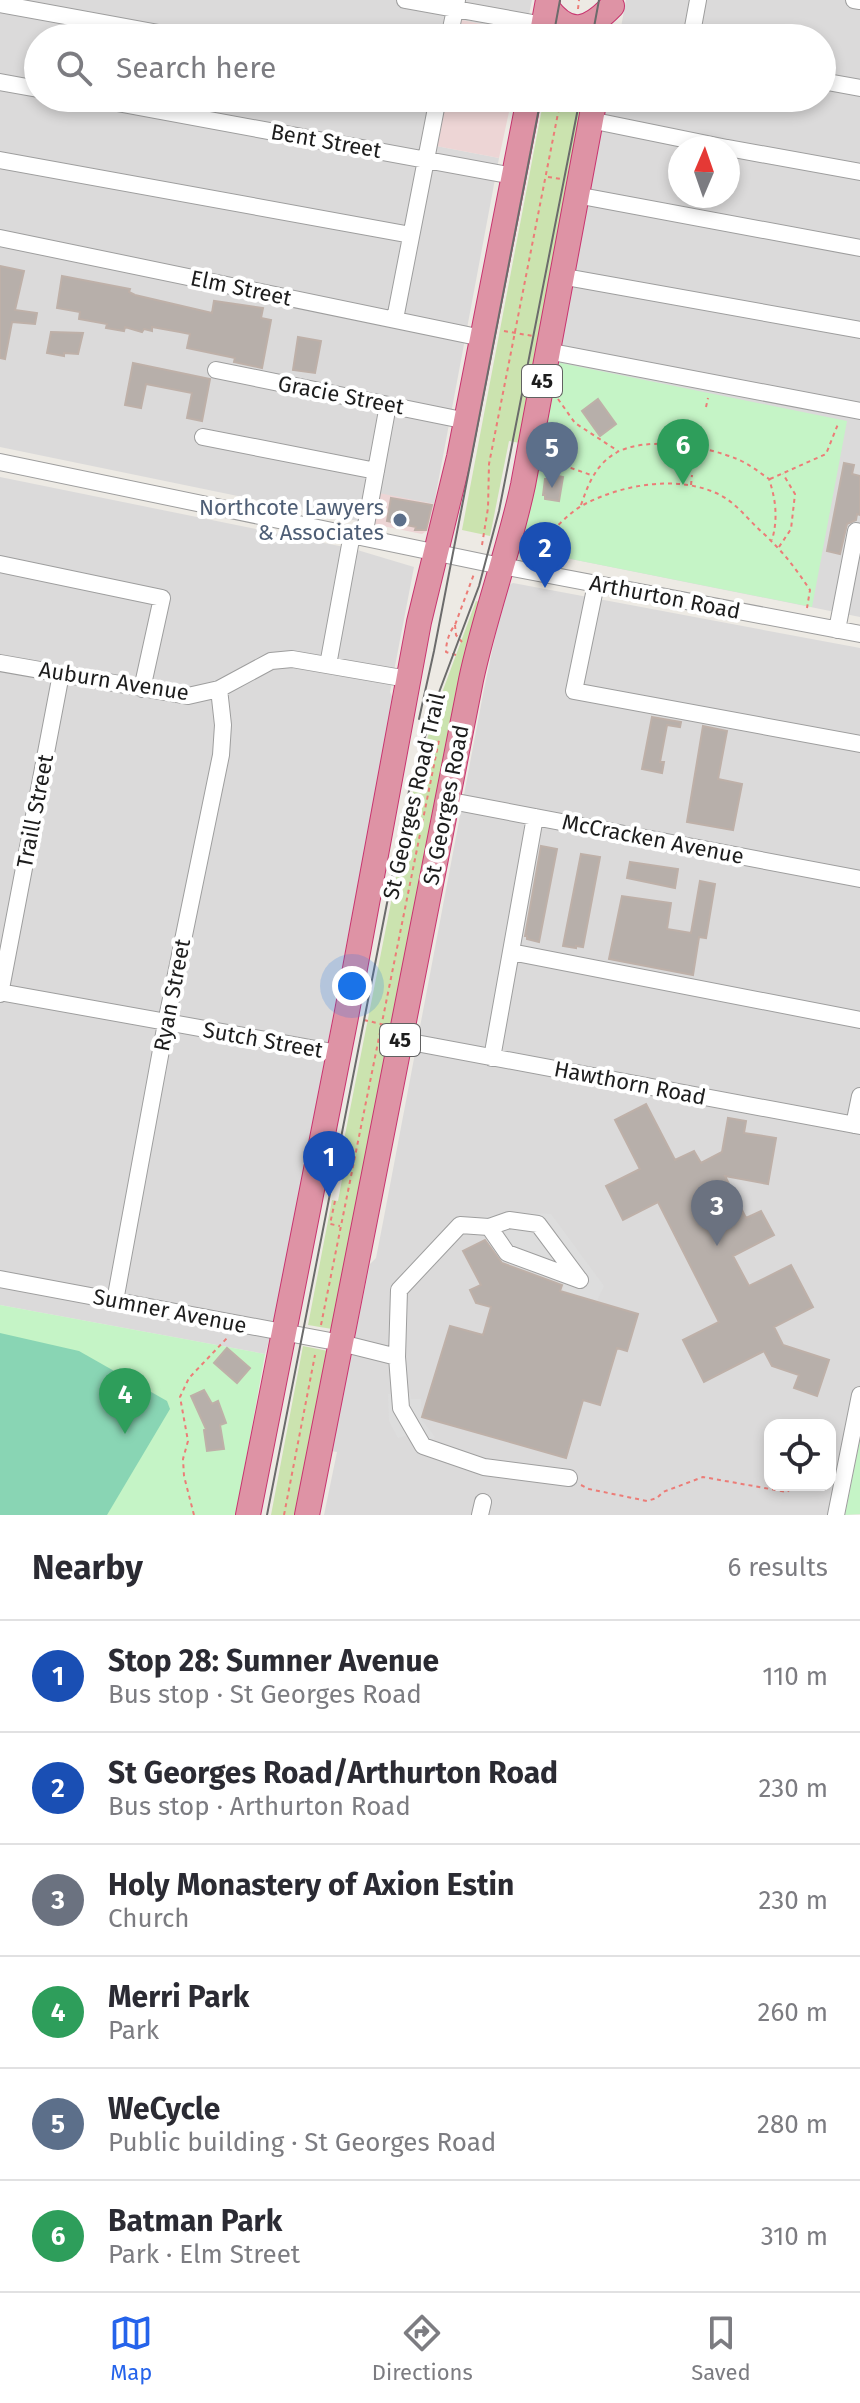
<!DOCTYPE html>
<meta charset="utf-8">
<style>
:root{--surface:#fff;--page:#f2f2f3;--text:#2b2b33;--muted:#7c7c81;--line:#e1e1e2;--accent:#2563eb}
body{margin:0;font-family:"Fira Sans",sans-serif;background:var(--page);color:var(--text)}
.controls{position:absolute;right:24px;bottom:24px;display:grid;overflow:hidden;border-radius:16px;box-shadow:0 4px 12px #0003}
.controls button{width:72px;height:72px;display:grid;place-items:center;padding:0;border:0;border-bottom:2px solid var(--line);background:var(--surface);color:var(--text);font:40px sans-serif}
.compass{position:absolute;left:668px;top:136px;width:72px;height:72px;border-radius:50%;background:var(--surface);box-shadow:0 4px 12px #0003;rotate:2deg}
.you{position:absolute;left:352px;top:986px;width:28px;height:28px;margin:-20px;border:6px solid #fff;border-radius:50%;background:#1a73e8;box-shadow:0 0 0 12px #1a73e833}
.badge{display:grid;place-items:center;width:52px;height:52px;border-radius:50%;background:var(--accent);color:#fff;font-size:26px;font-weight:700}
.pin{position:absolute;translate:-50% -66px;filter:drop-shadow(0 2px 4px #0008)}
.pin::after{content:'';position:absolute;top:42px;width:28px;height:24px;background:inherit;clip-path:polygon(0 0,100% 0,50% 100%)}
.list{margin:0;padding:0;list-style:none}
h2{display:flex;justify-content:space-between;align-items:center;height:104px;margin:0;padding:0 32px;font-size:34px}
h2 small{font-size:26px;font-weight:400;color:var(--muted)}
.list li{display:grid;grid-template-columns:52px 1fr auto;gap:24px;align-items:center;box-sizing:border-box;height:112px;padding:0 32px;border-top:2px solid var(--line)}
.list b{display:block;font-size:30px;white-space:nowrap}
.list p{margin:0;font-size:26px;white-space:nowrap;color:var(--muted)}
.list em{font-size:26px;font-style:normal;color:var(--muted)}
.icon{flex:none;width:44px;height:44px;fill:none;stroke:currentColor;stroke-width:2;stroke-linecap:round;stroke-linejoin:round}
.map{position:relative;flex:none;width:860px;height:1515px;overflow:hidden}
.search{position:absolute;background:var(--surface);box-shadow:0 4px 12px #0003;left:24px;right:24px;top:24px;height:88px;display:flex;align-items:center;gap:20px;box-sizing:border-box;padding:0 28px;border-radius:44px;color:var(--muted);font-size:30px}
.sheet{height:776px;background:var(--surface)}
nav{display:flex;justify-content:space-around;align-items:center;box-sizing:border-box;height:112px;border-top:2px solid var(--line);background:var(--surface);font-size:22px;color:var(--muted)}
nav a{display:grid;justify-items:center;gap:4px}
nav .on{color:var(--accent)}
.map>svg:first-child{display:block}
</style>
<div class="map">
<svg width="860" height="1515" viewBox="0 0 860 1515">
<rect width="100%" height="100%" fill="#edeae4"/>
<path fill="#dbdada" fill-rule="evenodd" d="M0,0h532l-7,33 -68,-14 -4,19h-415v60h403l-10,47 68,13 -65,346 -60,-11 -6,30 -368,-76z
M626,0h234v617l-344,-69 40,-186 52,-264h214v-60h-203zM680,148h48v48h-48z
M0,477l354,72 60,18 -24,125 3,7 -118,622 -10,33 -265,-49z
M513,583l347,65v792l-15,75h-521l13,-63 -6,-1 39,-187 6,-6 8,-41 100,-528 22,-103zM770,1425h60v60h-60z"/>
<path fill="#edd5d5" d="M457,19l68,14 -1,5h-71z
M441,98h71l-13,60 -68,-13z
M374,492l60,12 -4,25 -8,5 -54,-11z"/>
<path fill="#cbe3af" d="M544,98h42l-66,345 -11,-2 -19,95 -28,-6z
M476,601l4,1 -142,728 -30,-5 24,-125 6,1 11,-59 -5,-2 71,-359 21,-72z
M303,1346l30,6 -32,163h-30z"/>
<path fill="#c5f4c6" d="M556,362l291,59 -35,186 -296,-59z
M0,1305l265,49 -29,161h-236z
M860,1440v74l-15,1z"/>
<path fill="#89d5b4" d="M0,1333l79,18 88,50 3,8 -63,106h-107z"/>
<path fill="#ddd" d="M510,1212l41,2 53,72 -8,17 -33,-13 2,-10 -81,-47 -5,-15z
M410,1393l1,6h10l1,21 13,17 -17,15 -10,-17 -10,3 -9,-17 -1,-27z"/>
<path fill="#b7afaa" stroke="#beb0a8" stroke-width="2" d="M0,266l24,5 -9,39 22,3 -2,11 -23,-2 -7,37 -5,-1z
M62,276l68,13 -1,3 6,3 77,18 2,-12 49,7 -2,10 10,2 -9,48 -28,-6 1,-4 -48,-10 3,-14 -10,-2 -28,-5v4l-8,-2 -2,3 -17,-5 -1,4 -18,-3 1,-4 -28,-5 1,-7 -23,-4z
M51,332l32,1 -5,21 -14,-1v3l-17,-3z
M298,337l23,4 -6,32 -22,-3z
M133,363l77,16 -8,42 -15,-3 5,-25 -46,-9 -5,24 -16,-3z
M598,399l18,25 -16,12 -18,-25z
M844,463l10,2 -2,9 8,2v39l-3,-1 -1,6 -9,4 -7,30 -13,-3z
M548,474l15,3 -4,24 -14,-2v-4h-2l2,-16h3z
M391,498l41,7 -6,25h-11l1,-3 -29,-6z
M652,717l29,5 -1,5 -13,-2 -7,37h4l-2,11 -20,-4z
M703,726l24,5 -9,48 24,5 -9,46 -46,-8z
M541,846l16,3 -18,93 -12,-3v-3h-2z
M581,854l19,3 -17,90 -7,-1v2l-13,-2z
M630,862l48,7 -3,19 -48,-10z
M700,881l15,3 -9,54 -7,-1 -6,38 -84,-16 13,-63 49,7 -4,26 24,4z
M646,1104l29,56 19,-9 7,12 21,-11 6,-34 18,3 -2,12 32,5 -8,46 -43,-8 21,42 15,-7 13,24 -41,21 16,30 42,-21 22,42 -39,20 9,18 46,15 -12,36 -23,-8 5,-13 -27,-9 -8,-15 -60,31 -21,-42 36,-18 -61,-120 -35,18 -17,-34 34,-17 -25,-49z
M485,1240l17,23 60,22 -2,6 78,23 -11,37 -10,-3 -17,57 -17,-5 -17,58 -144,-41 28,-91 33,9 8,-28 -15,-4 -6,-13 11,-5 -18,-34z
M227,1348l23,20 -13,15 -23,-20z
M204,1390l8,14 6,-3 8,22 -6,2 4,24 -17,2 -3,-21 2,-1 -15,-33z"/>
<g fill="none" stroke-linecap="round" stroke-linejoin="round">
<defs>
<path id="minor" d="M405,0l139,25
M854,0l6,1
M0,4l186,34
M449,38l8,-38
M691,38l7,-38
M822,81l38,7
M0,82l38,7
M90,98l423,78
M590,120l137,28
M728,148l132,24
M0,160l411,75
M576,195l284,53
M0,238l482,100
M560,276l300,54
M395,319l43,-221
M547,351l313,60
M216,370l251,51
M203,437l173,34
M0,462l486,101 374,71
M364,536l24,-131
M0,564l162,34 -20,91
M596,584l-22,107 286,53
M837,630l19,-99 4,1
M0,663l188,33 31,-7 52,-28 21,-2 104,18 15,-1
M328,665l24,-131
M446,800l414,79
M511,952l349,68
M0,992l338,61
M0,994l61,-320
M400,1040l460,86
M492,1058l43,-241
M854,1125l6,-29
M489,1227l20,-7 29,4 41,55
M0,1279l341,64 56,14
M115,1301l51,-278 55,-268 2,-30 -4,-36
M569,1478l-85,-11 -61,-21 -22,-38 -4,-51 2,-67 61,-65 29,2 18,26 73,27
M480,1515l3,-13
M836,1515l24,-120"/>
<path id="highway" d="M547,7c23,31 42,23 65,-1
M541,38l7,-38
M248,1515l98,-498 73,-395 40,-165 70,-359
M307,1515l164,-835c14,-66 38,-129 52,-195l72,-387"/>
</defs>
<use href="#minor" stroke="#9e9e9e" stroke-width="18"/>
<use href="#highway" stroke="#c8356f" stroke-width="26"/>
<path stroke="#ec7c77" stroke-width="2" stroke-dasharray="4 4" stroke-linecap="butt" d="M578,9l1,-9
M548,177l13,2
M504,331l29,5
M558,399l17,24 43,28
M706,407l2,-9
M695,458l2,-9
M548,460l43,15
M770,479l56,-25 12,-30
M691,485l1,-10
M581,505c7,-20 14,-39 33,-51 30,-19 92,-8 123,5 12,5 22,13 32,20 7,21 9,40 3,61
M482,545l6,-37 1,-44 72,-366
M779,547l12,-18 4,-35 -12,-20
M527,549c22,-9 36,-34 58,-45 38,-20 97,-30 137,-8 16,9 27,25 41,37 21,20 31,33 47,57l-3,18
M455,625l1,10 6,7
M456,655l-10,-3c0,-9 3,-20 9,-27l19,-51
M364,1020l17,4
M335,1201l-5,23 10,2
M321,1325l118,-585
M581,1485l8,4 58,12 10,-3 6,-6 40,-15 84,15 8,-7
M194,1515l-10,-39 -1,-17 5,-18 -8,-44 9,-19 39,-41
M284,1515l31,-160"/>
<use href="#minor" stroke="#fff" stroke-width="16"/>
<use href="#highway" stroke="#de93a5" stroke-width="24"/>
<path stroke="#6b6b6b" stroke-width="2" d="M553,38l7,-38
M592,38l7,-38
M419,719l15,-68 107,-553
M267,1515l142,-724 26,-88 44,-117 20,-75 81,-413"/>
</g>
<circle fill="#5c6f8a" stroke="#fff" stroke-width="3" cx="400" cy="520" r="8"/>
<g text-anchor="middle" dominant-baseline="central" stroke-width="8" stroke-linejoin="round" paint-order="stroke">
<g fill="#fff" stroke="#616161" stroke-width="2">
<rect x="522" y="365" width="40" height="32" rx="6"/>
<rect x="380" y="1024" width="40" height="32" rx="6"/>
</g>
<g font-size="20" font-weight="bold" fill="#1d1d1d">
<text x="542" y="381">45</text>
<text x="400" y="1040">45</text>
</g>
<g font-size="22" fill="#1d1d1d" stroke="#fff">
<text transform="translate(326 141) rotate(10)">Bent Street</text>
<text transform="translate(241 288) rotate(12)">Elm Street</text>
<text transform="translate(341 395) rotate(11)">Gracie Street</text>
<text transform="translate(665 597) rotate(11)">Arthurton Road</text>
<text transform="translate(114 681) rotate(9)">Auburn Avenue</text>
<text transform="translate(414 796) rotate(-77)">St Georges Road Trail</text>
<text transform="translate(446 805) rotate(-79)">St Georges Road</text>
<text transform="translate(35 811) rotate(-79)">Traill Street</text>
<text transform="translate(653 839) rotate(11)">McCracken Avenue</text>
<text transform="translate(172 995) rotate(-79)">Ryan Street</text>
<text transform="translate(263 1040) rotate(10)">Sutch Street</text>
<text transform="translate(630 1083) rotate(11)">Hawthorn Road</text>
<text transform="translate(170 1311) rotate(11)">Sumner Avenue</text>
</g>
<g font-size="22" fill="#4e5e75" stroke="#fff" text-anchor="end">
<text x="384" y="507">Northcote Lawyers<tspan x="384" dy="25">&amp; Associates</tspan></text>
</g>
</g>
</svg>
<div class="controls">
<button><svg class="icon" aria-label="locate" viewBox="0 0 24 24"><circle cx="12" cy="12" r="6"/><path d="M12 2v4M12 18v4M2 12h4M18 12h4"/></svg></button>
</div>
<svg class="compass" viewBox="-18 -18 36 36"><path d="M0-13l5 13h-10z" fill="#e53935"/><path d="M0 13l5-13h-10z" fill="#7c7c81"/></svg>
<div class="you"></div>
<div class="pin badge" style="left:329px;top:1197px;background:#1a4fb4">1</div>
<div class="pin badge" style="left:545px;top:588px;background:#1a4fb4">2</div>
<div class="pin badge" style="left:717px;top:1246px;background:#6b7280">3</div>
<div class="pin badge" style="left:125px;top:1434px;background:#2e9e5b">4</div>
<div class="pin badge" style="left:552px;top:488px;background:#5c6f8a">5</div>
<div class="pin badge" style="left:683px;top:485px;background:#2e9e5b">6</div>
<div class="search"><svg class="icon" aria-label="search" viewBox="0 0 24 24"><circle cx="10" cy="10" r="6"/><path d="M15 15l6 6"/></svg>Search here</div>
</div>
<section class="sheet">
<h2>Nearby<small>6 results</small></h2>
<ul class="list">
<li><span class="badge" style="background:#1a4fb4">1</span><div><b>Stop 28: Sumner Avenue</b><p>Bus stop · St Georges Road</p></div><em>110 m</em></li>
<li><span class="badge" style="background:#1a4fb4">2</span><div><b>St Georges Road/Arthurton Road</b><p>Bus stop · Arthurton Road</p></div><em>230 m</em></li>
<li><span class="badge" style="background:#6b7280">3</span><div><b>Holy Monastery of Axion Estin</b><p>Church</p></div><em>230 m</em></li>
<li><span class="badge" style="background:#2e9e5b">4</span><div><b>Merri Park</b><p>Park</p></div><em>260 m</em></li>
<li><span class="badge" style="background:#5c6f8a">5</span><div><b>WeCycle</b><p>Public building · St Georges Road</p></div><em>280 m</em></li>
<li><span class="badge" style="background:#2e9e5b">6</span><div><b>Batman Park</b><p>Park · Elm Street</p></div><em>310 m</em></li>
</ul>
</section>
<nav>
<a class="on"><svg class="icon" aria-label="map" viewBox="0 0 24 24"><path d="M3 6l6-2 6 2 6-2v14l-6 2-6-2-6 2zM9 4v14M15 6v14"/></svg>Map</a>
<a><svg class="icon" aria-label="directions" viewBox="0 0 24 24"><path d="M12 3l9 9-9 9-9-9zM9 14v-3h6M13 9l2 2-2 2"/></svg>Directions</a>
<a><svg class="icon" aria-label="saved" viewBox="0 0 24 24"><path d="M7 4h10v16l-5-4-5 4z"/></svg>Saved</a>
</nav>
